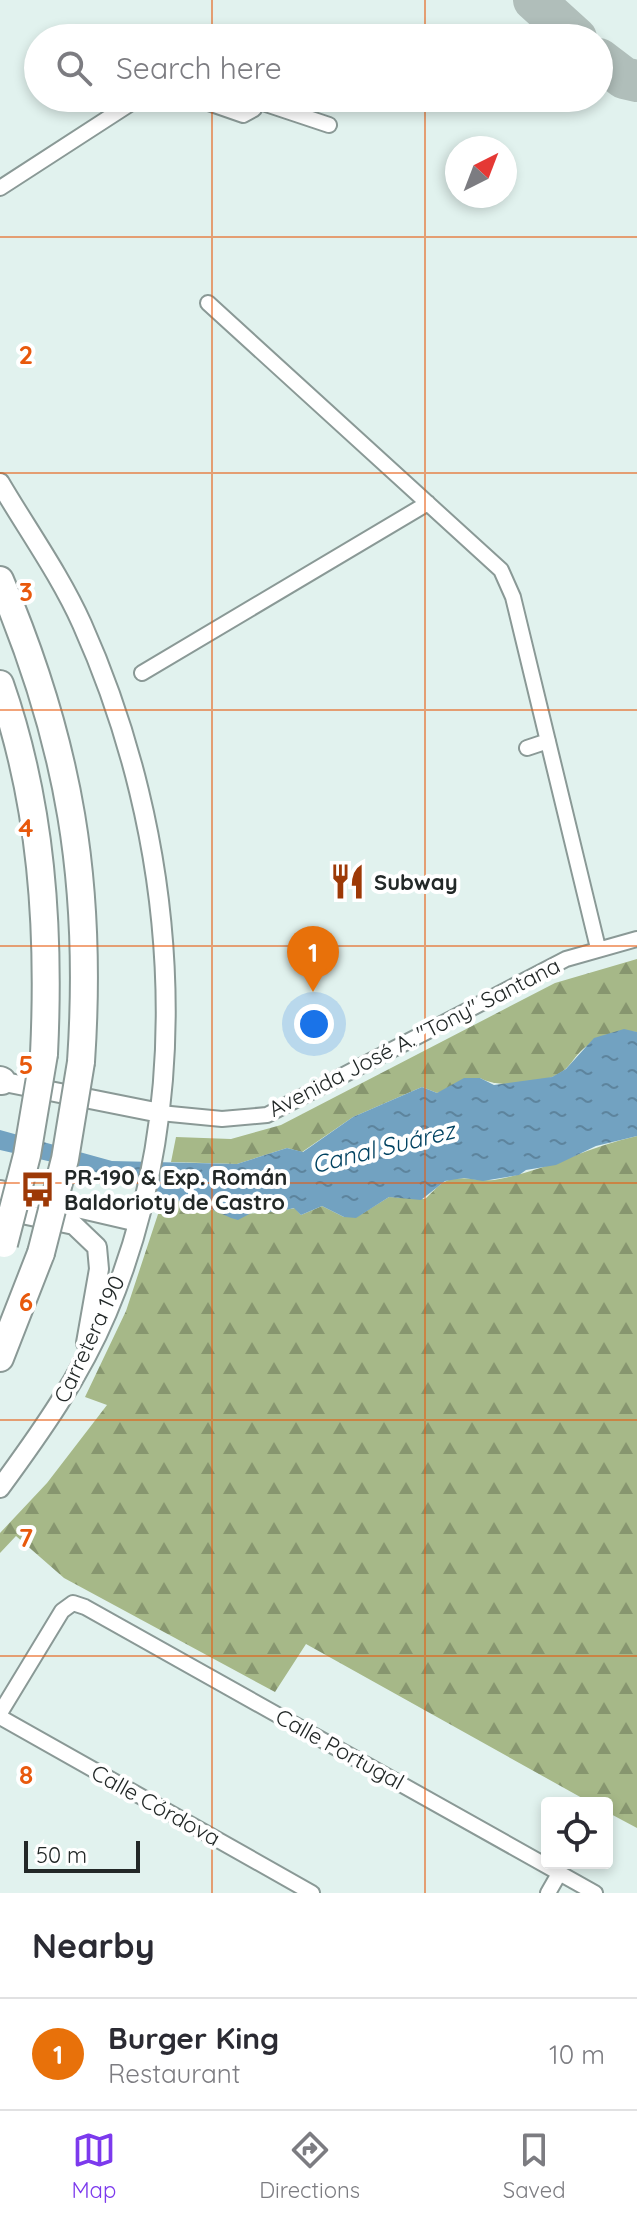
<!DOCTYPE html>
<meta charset="utf-8">
<style>
:root{--surface:#fff;--page:#f7f7f7;--text:#2b2b33;--muted:#7c7c81;--line:#e1e1e2;--accent:#7c3aed}
body{margin:0;font-family:Quicksand,sans-serif;background:var(--page);color:var(--text)}
.controls{position:absolute;right:24px;bottom:24px;display:grid;overflow:hidden;border-radius:8px;box-shadow:0 4px 12px #0003}
.controls button{width:72px;height:72px;display:grid;place-items:center;padding:0;border:0;border-bottom:2px solid var(--line);background:var(--surface);color:var(--text);font:40px sans-serif}
.compass{position:absolute;left:445px;top:136px;width:72px;height:72px;border-radius:50%;background:var(--surface);box-shadow:0 4px 12px #0003;rotate:42deg}
.scale{position:absolute;left:24px;bottom:20px;width:116px;box-sizing:border-box;padding-left:8px;border:4px solid #222827;border-top:0;font-size:22px;line-height:28px;white-space:nowrap;color:#222827;-webkit-text-stroke:6px #fff;paint-order:stroke}
.you{position:absolute;left:314px;top:1024px;width:28px;height:28px;margin:-20px;border:6px solid #fff;border-radius:50%;background:#1a73e8;box-shadow:0 0 0 12px #1a73e833}
.badge{display:grid;place-items:center;width:52px;height:52px;border-radius:50%;background:var(--accent);color:#fff;font-size:26px;font-weight:700}
.pin{position:absolute;translate:-50% -66px;filter:drop-shadow(0 2px 4px #0008)}
.pin::after{content:'';position:absolute;top:42px;width:28px;height:24px;background:inherit;clip-path:polygon(0 0,100% 0,50% 100%)}
.list{margin:0;padding:0;list-style:none}
h2{display:flex;justify-content:space-between;align-items:center;height:104px;margin:0;padding:0 32px;font-size:34px}
h2 small{font-size:26px;font-weight:400;color:var(--muted)}
.list li{display:grid;grid-template-columns:52px 1fr auto;gap:24px;align-items:center;box-sizing:border-box;height:112px;padding:0 32px;border-top:2px solid var(--line)}
.list b{display:block;font-size:30px;white-space:nowrap}
.list p{margin:0;font-size:26px;white-space:nowrap;color:var(--muted)}
.list em{font-size:26px;font-style:normal;color:var(--muted)}
.icon{flex:none;width:44px;height:44px;fill:none;stroke:currentColor;stroke-width:2;stroke-linecap:round;stroke-linejoin:round}
.map{position:relative;flex:none;width:637px;height:1893px;overflow:hidden}
.search{position:absolute;background:var(--surface);box-shadow:0 4px 12px #0003;left:24px;right:24px;top:24px;height:88px;display:flex;align-items:center;gap:20px;box-sizing:border-box;padding:0 28px;border-radius:44px;color:var(--muted);font-size:30px}
.sheet{height:216px;background:var(--surface)}
nav{display:flex;justify-content:space-around;align-items:center;box-sizing:border-box;height:112px;border-top:2px solid var(--line);background:var(--surface);font-size:22px;color:var(--muted)}
nav a{display:grid;justify-items:center;gap:4px}
nav .on{color:var(--accent)}
.map>svg:first-child{display:block}
</style>
<div class="map">
<svg width="637" height="1893" viewBox="0 0 637 1893">
<defs>
<pattern id="forest-firs" width="22" height="20" patternUnits="userSpaceOnUse" patternTransform="scale(2)"><rect width="22" height="20" fill="#a6b888"/><path d="M5 1l3.5 6h-7zM16 11l3.5 6h-7z" fill="#87966f"/></pattern>
<pattern id="water-ripples" width="26" height="14" patternUnits="userSpaceOnUse" patternTransform="scale(2)"><rect width="26" height="14" fill="#72a2c1"/><path d="M2 4q2-2 4 0t4 0M15 11q2-2 4 0t4 0" fill="none" stroke="#5d849d"/></pattern>
</defs>
<rect width="100%" height="100%" fill="#e1f2ee"/>
<path fill="url(#forest-firs)" d="M637,959v73c-17,-3 -45,7 -57,20 -6,6 -10,14 -17,19 -19,14 -63,18 -83,7l-43,15 -15,-6 -69,30 -51,35 -15,-4 -50,16 -66,-2 5,-25 55,2 50,-14 274,-142z
M637,1136v692l-30,-16v-9h-16l-285,-159 -31,48 -211,-114 -48,-42 -16,17v-20l47,-50 60,-78 -22,-8 41,-86 37,-112c18,-3 38,9 55,12 22,5 55,2 77,-3l6,7 21,-9 22,11 16,-2 29,-18 36,2c6,-5 12,-13 19,-17 16,-8 33,0 50,-2 49,-8 93,-33 143,-44z"/>
<path fill="url(#water-ripples)" d="M624,1029l13,3v104l-41,10 -40,19 -30,5 -7,5 -36,6 -19,-3 -19,3 -24,19 -32,-3 -33,21 -12,-1 -22,-11 -21,9 -7,-7 -16,4 -23,-1 -17,9 -7,-2 -31,-14 -37,-5 -37,-20 -126,-29v-20l112,31 125,3 50,-16 16,4 50,-35 69,-30 15,6 27,-15h16l14,7 58,-8 14,-8 28,-31z"/>
<g fill="none" stroke-linecap="round" stroke-linejoin="round">
<path stroke="#b0beba" stroke-width="42" d="M534,0l42,38
M599,59l25,19 13,3"/>
<defs>
<path id="minor" d="M194,98l49,17 11,-6 2,-11
M257,101l72,24
M0,188l139,-90
M208,303l293,267 12,27 85,351
M142,673l286,-170
M527,748l21,-7
M160,1113l62,6 45,-4 299,-156 71,-20
M0,1713l62,-102 11,-8 12,4 510,286
M0,1717l312,176
M548,1893l12,-21"/>
<path id="tertiary" d="M0,483c27,46 60,92 82,141 95,212 117,472 25,689 -27,64 -66,119 -107,175
M0,1081l160,32
M0,1190l138,32
M3,1210l71,15 23,22 2,22 -13,74"/>
<path id="motorway" d="M0,580c70,164 93,304 81,482
M0,684c42,120 50,244 44,370
M0,1080l2,1
M0,1358l41,-105"/>
</defs>
<use href="#minor" stroke="#8a9996" stroke-width="18"/>
<use href="#tertiary" stroke="#8a9996" stroke-width="22"/>
<use href="#motorway" stroke="#8a9996" stroke-width="30"/>
<use href="#minor" stroke="#fff" stroke-width="14"/>
<use href="#tertiary" stroke="#fff" stroke-width="18"/>
<use href="#motorway" stroke="#fff" stroke-width="26"/>
<defs>
<path id="motorway-bridge" d="M4,1244l23,-89 17,-101
M41,1253l24,-94 16,-97"/>
</defs>
<use href="#motorway-bridge" stroke="#8a9996" stroke-width="30" stroke-linecap="butt"/>
<use href="#motorway-bridge" stroke="#fff" stroke-width="26"/>
</g>
<path fill="none" stroke="#e8590c" stroke-width="2" stroke-opacity="0.55" d="M212,0v38M425,0v38M212,98v1795M425,98v1795M0,237h637M0,473h637M0,710h637M0,946h637M0,1183h637M0,1420h637M0,1656h637"/>
<defs>
<symbol id="restaurant-bare" viewBox="-9 -9 18 18"><path d="M-5-6h1v4h1v-4h1v4h1v-4h1v5L-1.5 .5V6h-2V.5L-5-1ZM5-6V6H3V1.5H1.5Q1.5-4 5-6Z" fill="#9d3906" stroke="#fff" stroke-width="2.5" paint-order="stroke"/></symbol>
<symbol id="bus-bare" viewBox="-9 -9 18 18"><path d="M-5-6H5V4H4V6H2V4H-2V6H-4V4H-5ZM-3.5-4V0h7V-4ZM-3.5 1.2v1.5H-2V1.2ZM2 1.2v1.5H3.5V1.2Z" fill="#9d3906" stroke="#fff" stroke-width="2.5" paint-order="stroke"/></symbol>
</defs>
<g fill-rule="evenodd">
<use href="#restaurant-bare" x="322" y="856" width="51" height="51"/>
<use href="#bus-bare" x="12" y="1164" width="51" height="51"/>
</g>
<g text-anchor="middle" dominant-baseline="central" stroke-width="8" stroke-linejoin="round" paint-order="stroke">
<g font-size="22" font-weight="bold" fill="#222827" stroke="#fff" text-anchor="start">
<text x="374" y="882">Subway</text>
<text x="64" y="1177">PR-190 &amp; Exp. Román<tspan x="64" dy="25">Baldorioty de Castro</tspan></text>
</g>
<g font-size="22" fill="#222827" stroke="#fff">
<text transform="translate(414 1037) rotate(-27)">Avenida José A. "Tony" Santana</text>
<text transform="translate(89 1339) rotate(-65)">Carretera 190</text>
<text transform="translate(340 1749) rotate(29)">Calle Portugal</text>
<text transform="translate(156 1805) rotate(29)">Calle Córdova</text>
</g>
<g font-size="24" font-style="italic" fill="#004261" stroke="#fff">
<text transform="translate(383 1147) rotate(-14)">Canal Suárez</text>
</g>
</g>
<g font-size="26" text-anchor="middle" font-weight="bold" fill="#e8590c" stroke="#fff" stroke-width="8" stroke-linejoin="round" paint-order="stroke">
<text x="26" y="364">2</text>
<text x="26" y="601">3</text>
<text x="26" y="837">4</text>
<text x="26" y="1074">5</text>
<text x="26" y="1311">6</text>
<text x="26" y="1547">7</text>
<text x="26" y="1784">8</text>
</g>
</svg>
<div class="controls">
<button><svg class="icon" aria-label="locate" viewBox="0 0 24 24"><circle cx="12" cy="12" r="6"/><path d="M12 2v4M12 18v4M2 12h4M18 12h4"/></svg></button>
</div>
<svg class="compass" viewBox="-18 -18 36 36"><path d="M0-13l5 13h-10z" fill="#e53935"/><path d="M0 13l5-13h-10z" fill="#7c7c81"/></svg>
<div class="scale">50 m</div>
<div class="you"></div>
<div class="pin badge" style="left:313px;top:992px;background:#e8710a">1</div>
<div class="search"><svg class="icon" aria-label="search" viewBox="0 0 24 24"><circle cx="10" cy="10" r="6"/><path d="M15 15l6 6"/></svg>Search here</div>
</div>
<section class="sheet">
<h2>Nearby<small></small></h2>
<ul class="list">
<li><span class="badge" style="background:#e8710a">1</span><div><b>Burger King</b><p>Restaurant</p></div><em>10 m</em></li>
</ul>
</section>
<nav>
<a class="on"><svg class="icon" aria-label="map" viewBox="0 0 24 24"><path d="M3 6l6-2 6 2 6-2v14l-6 2-6-2-6 2zM9 4v14M15 6v14"/></svg>Map</a>
<a><svg class="icon" aria-label="directions" viewBox="0 0 24 24"><path d="M12 3l9 9-9 9-9-9zM9 14v-3h6M13 9l2 2-2 2"/></svg>Directions</a>
<a><svg class="icon" aria-label="saved" viewBox="0 0 24 24"><path d="M7 4h10v16l-5-4-5 4z"/></svg>Saved</a>
</nav>
